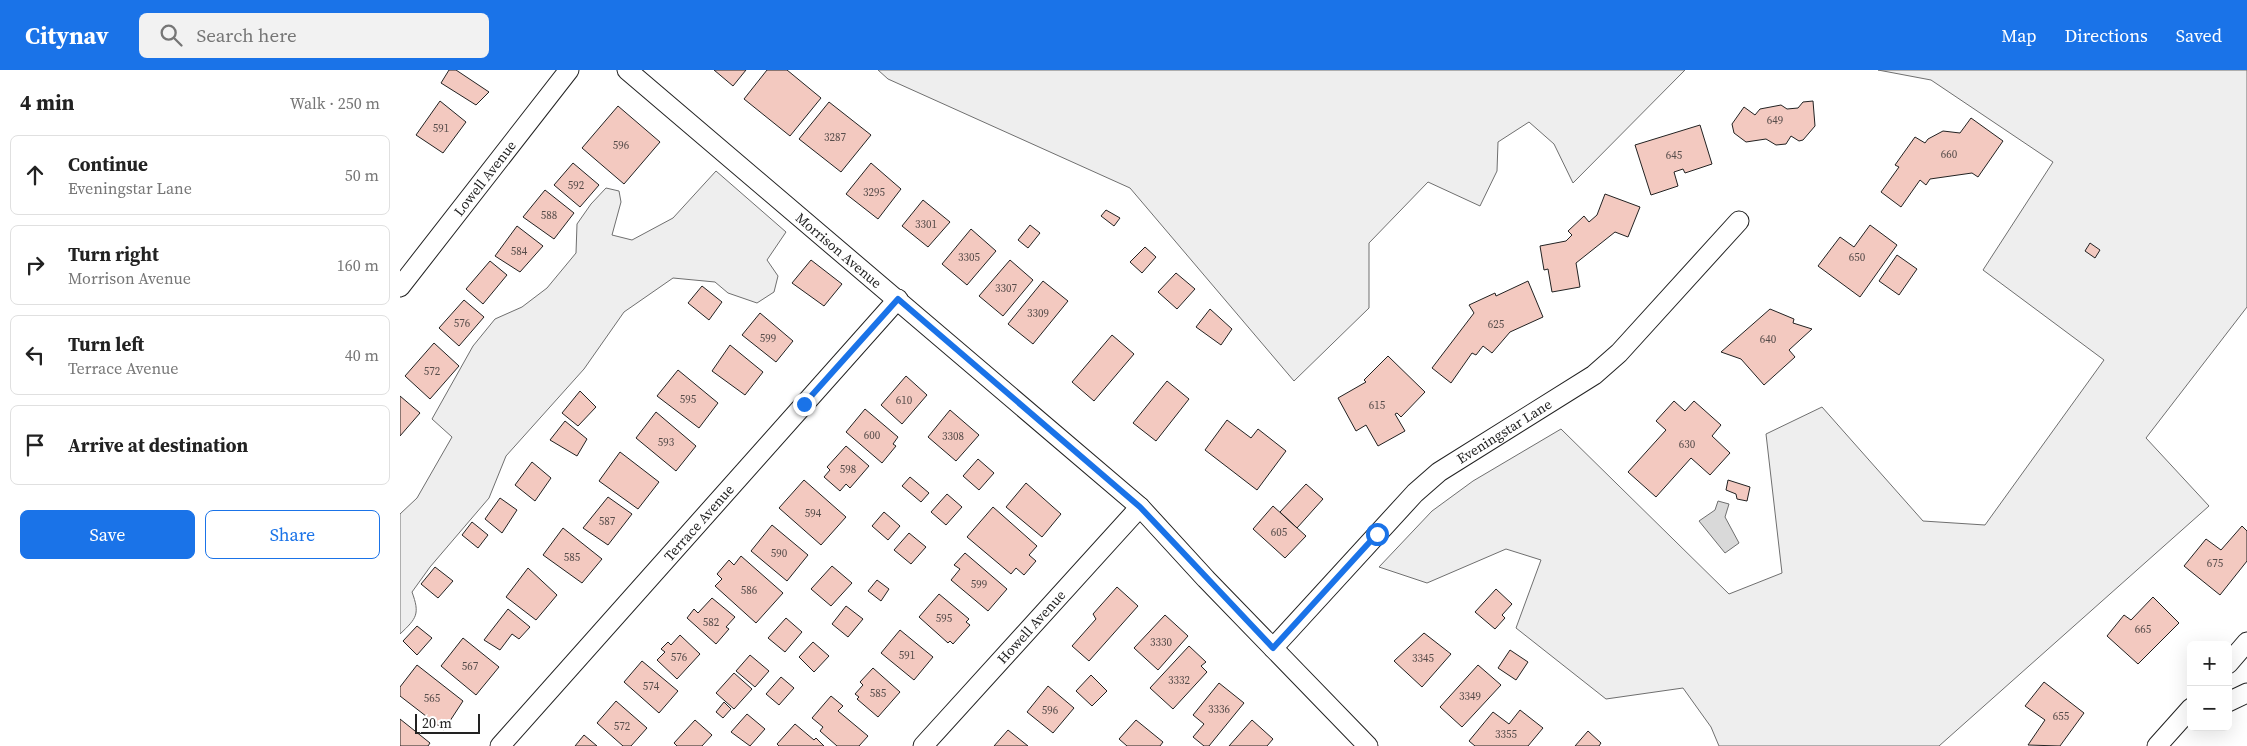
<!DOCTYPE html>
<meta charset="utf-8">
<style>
:root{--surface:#fff;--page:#f2f2f2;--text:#222;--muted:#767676;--line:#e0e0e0;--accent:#1a73e8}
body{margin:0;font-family:"Source Serif 4",serif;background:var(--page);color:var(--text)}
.controls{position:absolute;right:15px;bottom:15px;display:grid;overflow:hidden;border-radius:8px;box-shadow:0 5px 20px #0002}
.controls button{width:45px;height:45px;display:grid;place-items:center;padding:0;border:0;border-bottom:1px solid var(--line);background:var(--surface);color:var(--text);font:25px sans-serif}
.scale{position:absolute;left:15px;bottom:12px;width:65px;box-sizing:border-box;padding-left:5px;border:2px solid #222;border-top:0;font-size:14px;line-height:18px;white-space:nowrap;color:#222;-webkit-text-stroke:4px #fff;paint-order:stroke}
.stop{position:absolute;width:15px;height:15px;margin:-11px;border:4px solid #1a73e8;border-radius:50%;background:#fff}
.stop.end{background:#1a73e8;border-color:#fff;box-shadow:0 1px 5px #0008}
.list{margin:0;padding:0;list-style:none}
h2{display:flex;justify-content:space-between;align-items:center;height:65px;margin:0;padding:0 20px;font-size:21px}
h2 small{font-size:16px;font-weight:400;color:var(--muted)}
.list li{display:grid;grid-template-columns:32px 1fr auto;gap:15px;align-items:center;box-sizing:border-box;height:80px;margin:0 10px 10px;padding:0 10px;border:1px solid var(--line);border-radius:8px}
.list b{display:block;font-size:19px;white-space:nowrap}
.list p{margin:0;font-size:16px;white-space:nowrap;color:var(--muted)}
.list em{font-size:16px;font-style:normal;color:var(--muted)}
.actions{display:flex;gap:10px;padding:15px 20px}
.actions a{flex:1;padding:11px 0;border:1px solid var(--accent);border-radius:8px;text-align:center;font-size:18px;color:var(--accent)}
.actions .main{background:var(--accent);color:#fff}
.icon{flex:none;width:28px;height:28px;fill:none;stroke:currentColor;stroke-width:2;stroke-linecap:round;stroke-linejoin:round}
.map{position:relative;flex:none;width:1847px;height:676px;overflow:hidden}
header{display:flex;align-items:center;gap:30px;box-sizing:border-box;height:70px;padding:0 25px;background:var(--accent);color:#fff}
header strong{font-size:24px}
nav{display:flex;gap:28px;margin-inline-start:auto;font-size:18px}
.search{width:350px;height:45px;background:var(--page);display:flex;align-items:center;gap:12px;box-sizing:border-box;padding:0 18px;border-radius:8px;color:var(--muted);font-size:19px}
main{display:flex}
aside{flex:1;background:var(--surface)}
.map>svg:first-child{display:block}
</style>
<header>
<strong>Citynav</strong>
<div class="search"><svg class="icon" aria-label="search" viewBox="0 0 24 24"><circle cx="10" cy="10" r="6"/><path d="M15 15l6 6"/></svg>Search here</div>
<nav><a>Map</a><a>Directions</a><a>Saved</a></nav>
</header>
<main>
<aside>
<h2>4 min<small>Walk · 250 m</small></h2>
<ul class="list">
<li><svg class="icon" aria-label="ahead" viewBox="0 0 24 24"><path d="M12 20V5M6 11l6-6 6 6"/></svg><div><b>Continue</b><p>Eveningstar Lane</p></div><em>50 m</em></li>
<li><svg class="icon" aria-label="right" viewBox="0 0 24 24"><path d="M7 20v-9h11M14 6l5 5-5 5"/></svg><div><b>Turn right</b><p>Morrison Avenue</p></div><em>160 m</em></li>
<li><svg class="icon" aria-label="left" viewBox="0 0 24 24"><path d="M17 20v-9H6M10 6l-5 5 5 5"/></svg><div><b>Turn left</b><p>Terrace Avenue</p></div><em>40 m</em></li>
<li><svg class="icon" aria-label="arrive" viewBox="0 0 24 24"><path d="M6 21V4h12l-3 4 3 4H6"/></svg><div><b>Arrive at destination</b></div></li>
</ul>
<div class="actions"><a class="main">Save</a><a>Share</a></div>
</aside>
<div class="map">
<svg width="1847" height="676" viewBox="0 0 1847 676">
<rect width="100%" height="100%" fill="#fff"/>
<path fill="#eee" stroke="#6f6f6f" d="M478,0h807l-112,113 -19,-39 -25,-22 -31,20 -1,29 -17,35 -52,-24 -59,61v65l-75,73 -164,-193 -242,-109z
M1478,0h369v237l-101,131 63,68 -270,240h-220l-8,-19 -28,-39 -77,11 -90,-71 25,-68 -35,-11 -79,34 -48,-16 53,-56 41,-30 88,-52 168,165 53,-21 -16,-139 56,-27 101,114 62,4 119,-165 -121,-90 70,-108 -122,-82z
M316,101l70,61 -19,28 11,16 -4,16 -17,11 -29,-10 -13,-11 -42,-4 -49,34 -40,57 -78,87 -17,42 -59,69 -18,25c8,22 5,26 -12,42v-120l17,-16 35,-61 -20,-18 41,-73 22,-27 27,-12 25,-19 29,-35 1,-29 14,-20 15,-16 13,3 2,11 -9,33 20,5 41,-22z"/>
<path fill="#d9d9d9" stroke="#6f6f6f" d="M1318,431l11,3 -4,13 14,26 -14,10 -26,-32 16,-11z"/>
<path fill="#f3c9c0" stroke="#222" d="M49,0h7l33,22 -13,13 -35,-22z
M314,0h32l-13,16z
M367,0h20l34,28 -31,38 -46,-37z
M40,31l26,21 -23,31 -27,-18z
M1413,31l2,25 -12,14 -4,1 -8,-5 -5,8 -10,1 -10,-6 -20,3 -12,-9 -2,-9 12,-17 11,8 5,-6 21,-4 6,4 11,-1 5,-6z
M429,32l42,33 -30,37 -42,-33z
M218,36l42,36 -36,42 -42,-36z
M1571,48l32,23 -25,36 -6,-4 -42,6 -4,6 -6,-5 -19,27 -20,-15 18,-25 -4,-2 20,-28 10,6 3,-4 15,-8 17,2z
M1300,55l12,39 -27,9 -2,-4 -9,3 4,14 -27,9 -16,-50z
M173,93l26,22 -19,22 -26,-22z
M471,93l30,26 -23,30 -32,-25z
M145,120l29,23 -20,26 -31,-22z
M1205,124l35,13 -12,30 -13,-5 -39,31 4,24 -28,5 -4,-23 -4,1 -4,-24 26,-5 6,-6 -4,-4 16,-15 5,6 8,-7z
M523,130l27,22 -22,25 -26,-21z
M706,140l14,8 -6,8 -13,-10z
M630,155l10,8 -12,15 -10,-8z
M1470,155l27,20 -37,52 -42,-31 22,-29 14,10z
M117,156l26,20 -23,26 -25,-16z
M571,159l25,22 -29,34 -25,-21z
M1690,173l10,7 -5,8 -10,-7z
M745,177l11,10 -14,16 -12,-11z
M1497,185l20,14 -18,26 -20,-14z
M411,190l31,24 -18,22 -32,-23z
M610,190l23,20 -30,36 -24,-20z
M90,191l17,14 -24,29 -17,-15z
M776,203l19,16 -18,20 -19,-17z
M643,211l25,20 -35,43 -25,-20z
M1128,211l15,36 -33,15 -18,21 -9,-7 -7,9 -4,-2 -21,30 -19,-15 42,-55 -5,-8 26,-12 1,3z
M302,216l20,16 -13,18 -21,-17z
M64,230l20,17 -25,29 -20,-18z
M810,239l22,20 -11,16 -25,-18z
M1370,239l24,10 -1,4 19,6 -23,21 6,7 -31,28 -23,-26 -20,-7z
M360,243l33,28 -17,21 -34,-27z
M712,265l22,19 -40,47 -22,-19z
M34,273l25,23 -29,33 -25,-23z
M330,275l33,27 -18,23 -33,-24z
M988,286l37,36 -24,25 -4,-4 -2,1 10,17 -27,15 -12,-21 -10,6 -18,-33 28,-16 -2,-2z
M278,300l40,33 -19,25 -42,-32z
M506,306l21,19 -25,29 -21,-19z
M767,311l22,18 -33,42 -23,-18z
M180,321l16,16 -18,19 -16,-13z
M0,326l20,17 -20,23z
M1274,331l11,10 9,-10 27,24 -9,11 18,17 -20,22 -19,-17 -35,39 -28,-25 38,-42 -10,-9z
M465,339l33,28 -5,7 3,2 -14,17 -36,-31z
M550,340l29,25 -23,26 -28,-24z
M256,342l40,34 -20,25 -40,-33z
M827,350l24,18 7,-9 28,22 -29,39 -52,-40z
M165,351l22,18 -10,17 -27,-16z
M446,376l23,20 -19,22 -4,-4 -6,7 -16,-14 6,-7 -3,-3z
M220,382l39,30 -21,27 -39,-28z
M578,389l16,14 -15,17 -16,-14z
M132,392l19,16 -16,23 -20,-16z
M510,407l19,16 -8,9 -19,-16z
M404,410l42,37 -25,28 -42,-37z
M1328,410l22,7 -3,14 -10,-2 -1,-5 -10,-4z
M626,413l35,31 -19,23 -36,-30z
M906,414l17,15 -26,29 -17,-16z
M547,424l15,13 -16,18 -15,-13z
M208,427l24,17 -24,31 -25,-17z
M100,428l17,12 -15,23 -17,-14z
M873,436l33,30 -21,22 -32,-29z
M593,437l44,39 -8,9 7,6 -12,14 -8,-7 -5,6 -44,-37z
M484,442l16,14 -12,14 -16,-14z
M72,452l16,13 -10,13 -16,-13z
M372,455l36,30 -21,26 -36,-30z
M1842,456l5,5v30l-27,34 -36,-29 22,-27 15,11z
M163,458l39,31 -20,24 -39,-28z
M509,463l17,14 -15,17 -17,-14z
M565,483l42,36 -19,22 -37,-31 9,-11 -6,-4z
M341,486l42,37 -27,30 -41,-37 7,-7 -5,-5 12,-14 5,5z
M432,496l20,17 -21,23 -20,-17z
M35,497l18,14 -15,17 -17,-14z
M128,498l29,27 -21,25 -30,-23z
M477,510l12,9 -8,12 -13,-10z
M717,517l21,19 -49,55 -17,-15 24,-27 -3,-5z
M1096,519l16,15 -10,11 3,3 -10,11 -20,-17z
M539,524l30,25 -3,3 4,3 -17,19 -3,-3 -2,2 -29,-26z
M1753,527l26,26 -41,41 -31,-28 17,-21 7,5z
M312,528l23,19 -9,10 3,2 -13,15 -29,-26 7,-9 4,4z
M446,536l17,13 -15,18 -16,-13z
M108,539l22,18 -11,12 -7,-5 -12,16 -16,-10z
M765,545l23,21 -30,34 -24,-22z
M386,548l16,14 -17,20 -17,-14z
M17,556l15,12 -15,17 -14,-14z
M500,560l33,27 -19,23 -33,-27z
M1024,563l27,21 -29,33 -28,-26z
M280,565l20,19 -23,25 -20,-19 8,-8 -4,-3 7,-7 3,3z
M63,568l36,29 -23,28 -35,-29z
M413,572l16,14 -15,16 -15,-15z
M789,576l17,16 -5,4 6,6 -34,37 -23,-21z
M1110,580l18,12 -12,18 -18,-12z
M350,585l19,16 -14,16 -19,-16z
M242,591l36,30 -19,22 -35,-31z
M17,595l46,36 -19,29 -44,-34v-9z
M1078,595l23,20 -39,42 -22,-20z
M473,598l27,24 -22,25 -21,-18 2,-2 -4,-3 8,-9 -3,-3z
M334,603l18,16 -18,20 -18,-16z
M691,605l16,16 -15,15 -16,-15z
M381,607l13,11 -15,17 -13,-11z
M1644,612l40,31 -24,33 -32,-1 17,-25 -20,-14z
M819,613l25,20 -35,43h-5l-11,-9 11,-13 -11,-9z
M648,616l26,22 -21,25 -26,-21z
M431,626l12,10 -5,5 30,25 -9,10h-22l-17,-15 3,-4 -11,-9z
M216,631l31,27 -16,18h-8l-26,-23z
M324,632l7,7 -8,9 -7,-6z
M1120,640l23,18 -15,18h-53l-6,-5 24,-29 16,12z
M347,644l18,15 -15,17 -19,-14z
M0,649l30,24 -2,3h-28z
M295,650l17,15 -10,11h-25l-3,-3z
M736,650l27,22 -3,4h-33l-8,-7z
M852,650l21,19 -6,7h-38z
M395,654l19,16 2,-2 8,8h-45l-2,-2z
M608,660l20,16h-34z
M1188,661l13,12 -2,3h-24z
M184,665l13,11h-22z"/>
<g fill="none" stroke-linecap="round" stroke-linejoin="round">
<defs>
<g id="street">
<path id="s1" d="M227,0l513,437 66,72 162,167"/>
<path id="s2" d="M0,217l169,-217"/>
<path id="s3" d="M873,578l142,-155 24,-21 155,-97 25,-22 120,-132"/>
<path d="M1828,594l19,-22"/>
<path d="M1828,632l19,-9"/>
<path id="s4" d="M100,676l398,-447"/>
<path id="s5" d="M523,676l217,-239"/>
<path d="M1757,676l34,-38"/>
</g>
</defs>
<use href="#street" stroke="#222" stroke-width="21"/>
<use href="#street" stroke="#fff" stroke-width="19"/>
</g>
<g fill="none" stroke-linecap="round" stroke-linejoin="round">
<path stroke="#1a73e8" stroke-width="6" d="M404,334l94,-105 242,208 133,141 104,-114"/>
</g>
<g text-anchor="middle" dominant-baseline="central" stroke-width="4" stroke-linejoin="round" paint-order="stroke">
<g font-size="11" fill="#564c4a">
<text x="1375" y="50">649</text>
<text x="41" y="58">591</text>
<text x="435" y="67">3287</text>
<text x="221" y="75">596</text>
<text x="1549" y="84">660</text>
<text x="1274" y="85">645</text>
<text x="176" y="115">592</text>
<text x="474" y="122">3295</text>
<text x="149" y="145">588</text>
<text x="526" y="154">3301</text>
<text x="119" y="181">584</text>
<text x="569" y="187">3305</text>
<text x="1457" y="187">650</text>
<text x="606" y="218">3307</text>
<text x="638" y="243">3309</text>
<text x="62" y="253">576</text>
<text x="1096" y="254">625</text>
<text x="368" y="268">599</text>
<text x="1368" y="269">640</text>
<text x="32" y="301">572</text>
<text x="288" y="329">595</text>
<text x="504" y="330">610</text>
<text x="977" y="335">615</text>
<text x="472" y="365">600</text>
<text x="553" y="366">3308</text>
<text x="266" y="372">593</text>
<text x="1287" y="374">630</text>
<text x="448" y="399">598</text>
<text x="413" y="443">594</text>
<text x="207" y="451">587</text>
<text x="879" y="462">605</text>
<text x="379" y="483">590</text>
<text x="172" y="487">585</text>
<text x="1815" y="493">675</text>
<text x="579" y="514">599</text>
<text x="349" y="520">586</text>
<text x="544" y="548">595</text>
<text x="311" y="552">582</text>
<text x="1743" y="559">665</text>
<text x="761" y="572">3330</text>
<text x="507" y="585">591</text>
<text x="279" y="587">576</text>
<text x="1023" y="588">3345</text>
<text x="70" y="596">567</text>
<text x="779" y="610">3332</text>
<text x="251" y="616">574</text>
<text x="478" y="623">585</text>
<text x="1070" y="626">3349</text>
<text x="32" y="628">565</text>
<text x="819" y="639">3336</text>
<text x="650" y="640">596</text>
<text x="1661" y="646">655</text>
<text x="222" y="656">572</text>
<text x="1106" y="664">3355</text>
</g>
<g font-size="14" fill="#222" stroke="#fff">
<text stroke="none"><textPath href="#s2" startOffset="138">Lowell Avenue</textPath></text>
<text stroke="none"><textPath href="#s1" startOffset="278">Morrison Avenue</textPath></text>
<text stroke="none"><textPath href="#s3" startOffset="319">Eveningstar Lane</textPath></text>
<text stroke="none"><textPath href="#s4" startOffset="299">Terrace Avenue</textPath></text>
<text stroke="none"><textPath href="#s5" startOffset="161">Howell Avenue</textPath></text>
</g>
</g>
</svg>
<div class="controls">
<button>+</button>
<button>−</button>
</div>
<div class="scale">20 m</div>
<div class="stop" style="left:977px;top:464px"></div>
<div class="stop end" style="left:404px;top:334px"></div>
</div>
</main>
